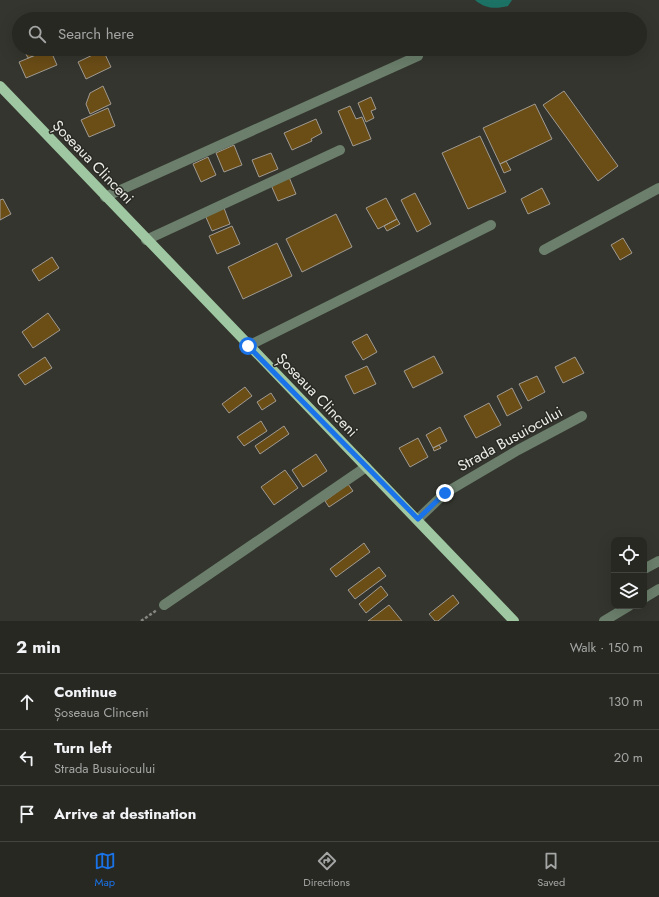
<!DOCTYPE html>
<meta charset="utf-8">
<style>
:root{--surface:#272822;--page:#2f302a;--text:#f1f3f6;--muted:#a4a6a5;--line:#434440;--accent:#1a73e8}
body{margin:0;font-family:Jost,sans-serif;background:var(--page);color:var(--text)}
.controls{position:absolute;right:12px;bottom:12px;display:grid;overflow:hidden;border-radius:8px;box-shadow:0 4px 16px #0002}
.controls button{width:36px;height:36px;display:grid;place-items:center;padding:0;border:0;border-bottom:1px solid var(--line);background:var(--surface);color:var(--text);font:20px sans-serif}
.stop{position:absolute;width:12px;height:12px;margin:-9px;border:3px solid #1a73e8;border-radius:50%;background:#fff}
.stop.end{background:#1a73e8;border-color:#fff;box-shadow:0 1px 4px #0008}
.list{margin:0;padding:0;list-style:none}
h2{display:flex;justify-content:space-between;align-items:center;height:52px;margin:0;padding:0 16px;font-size:17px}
h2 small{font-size:13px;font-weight:400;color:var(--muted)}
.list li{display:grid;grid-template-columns:26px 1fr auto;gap:12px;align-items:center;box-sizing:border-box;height:56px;padding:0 16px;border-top:1px solid var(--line)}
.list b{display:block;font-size:15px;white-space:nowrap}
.list p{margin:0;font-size:13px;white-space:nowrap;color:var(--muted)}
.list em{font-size:13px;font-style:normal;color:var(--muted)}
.icon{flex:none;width:22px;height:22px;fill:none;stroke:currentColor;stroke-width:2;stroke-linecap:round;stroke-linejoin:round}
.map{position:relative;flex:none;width:659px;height:621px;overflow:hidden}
.search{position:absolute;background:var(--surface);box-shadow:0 4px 16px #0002;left:12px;right:12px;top:12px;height:44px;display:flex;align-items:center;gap:10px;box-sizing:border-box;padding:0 14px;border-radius:22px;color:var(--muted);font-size:15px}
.sheet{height:220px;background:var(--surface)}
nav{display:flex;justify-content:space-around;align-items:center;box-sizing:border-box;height:56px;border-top:1px solid var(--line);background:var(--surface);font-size:11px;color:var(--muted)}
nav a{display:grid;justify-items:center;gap:2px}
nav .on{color:var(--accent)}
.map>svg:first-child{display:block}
</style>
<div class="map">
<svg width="659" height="621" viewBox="0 0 659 621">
<rect width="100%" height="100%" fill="#34352e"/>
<path fill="#1d7266" d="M475,0h37l-4,6c-12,3 -23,3 -33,-6z"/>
<path fill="#6b4d16" stroke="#a09b93" d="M37,49h13l-22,9 -2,-4z
M50,49l7,16 -31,13 -7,-16z
M103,50l8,17 -25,12 -8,-17z
M103,86l8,18 -21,10 -4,-10 4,-11z
M564,91l54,75 -20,15 -55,-76z
M371,97l5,12 -5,2 3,7 -8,4 -8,-19z
M535,104l17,35 -52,25 -17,-36z
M350,106l6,13 6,-2 9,22 -18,7 -15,-35z
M108,108l7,18 -26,11 -8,-17z
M316,119l6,14 -11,6 1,2 -20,9 -8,-17z
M480,136l26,56 -38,17 -26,-56z
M234,145l8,20 -18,7 -8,-19z
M271,153l7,16 -19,8 -7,-17z
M208,157l8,18 -15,7 -8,-18z
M506,161l5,9 -7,3 -4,-9z
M289,177l7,17 -18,7 -7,-16z
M542,188l8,16 -22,10 -7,-15z
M415,193l16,31 -14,8 -16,-32z
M386,198l11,21 -19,10 -12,-21z
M3,199l8,15 -11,6v-20z
M224,208l6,16 -18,7 -7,-16z
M336,214l16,33 -50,25 -16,-33z
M397,219l3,5 -13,7 -3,-5z
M232,226l8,18 -23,10 -8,-18z
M623,238l9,15 -12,7 -9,-15z
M277,243l15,33 -49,23 -15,-32z
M52,257l7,11 -20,13 -7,-11z
M48,313l12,17 -27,18 -11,-16z
M367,334l10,18 -14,8 -11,-18z
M434,356l9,17 -30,15 -9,-17z
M45,357l7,11 -27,17 -7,-10z
M575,357l9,16 -21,10 -8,-16z
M367,366l9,18 -22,10 -9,-18z
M537,376l8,16 -17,9 -9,-17z
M245,387l7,9 -23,17 -7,-9z
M512,388l10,20 -15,8 -10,-20z
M271,393l5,8 -14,9 -5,-8z
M489,403l12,22 -25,13 -12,-22z
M261,421l6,10 -23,15 -7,-9z
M284,426l5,8 -29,20 -5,-8z
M440,427l7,14 -14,7 -7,-13z
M418,438l10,19 -18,10 -11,-19z
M439,445l2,3 -7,3 -1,-3z
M316,454l11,17 -24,16 -11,-17z
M285,470l13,18 -24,17 -13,-18z
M348,484l5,7 -24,16 -4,-6z
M364,543l6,9 -34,25 -6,-8z
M379,567l7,9 -31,23 -7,-9z
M381,586l7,9 -22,18 -7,-9z
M453,595l6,8 -21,18h-3l-6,-7z
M389,605l13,16h-34z"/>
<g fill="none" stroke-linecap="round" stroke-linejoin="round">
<path stroke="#868781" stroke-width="2.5" stroke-dasharray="3 2" stroke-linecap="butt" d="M141,621l16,-11"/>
<path stroke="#6b7f6c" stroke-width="10" d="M105,197l313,-141
M146,240l194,-90
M544,250l115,-62
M248,346l243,-121
M418,519l27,-26 73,-43 64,-34
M644,569l15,-8
M644,598l15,-9
M164,605l202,-138
M604,621l25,-15"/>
<path stroke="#9fc8a2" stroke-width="10" d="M0,86l514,535"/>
</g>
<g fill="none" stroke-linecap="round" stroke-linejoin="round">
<path stroke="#1a73e8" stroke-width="5" d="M248,346l170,173 27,-26"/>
</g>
<g text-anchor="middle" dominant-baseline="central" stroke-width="3" stroke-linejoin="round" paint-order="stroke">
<g font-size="15" fill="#edede9" stroke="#2a2b24">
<text transform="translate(93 162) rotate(46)">Șoseaua Clinceni</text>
<text transform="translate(317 395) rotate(46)">Șoseaua Clinceni</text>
<text transform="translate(510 439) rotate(-29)">Strada Busuiocului</text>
</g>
</g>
</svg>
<div class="controls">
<button><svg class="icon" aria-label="locate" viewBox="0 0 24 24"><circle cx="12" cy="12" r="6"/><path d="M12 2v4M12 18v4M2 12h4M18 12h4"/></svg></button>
<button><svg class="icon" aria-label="layers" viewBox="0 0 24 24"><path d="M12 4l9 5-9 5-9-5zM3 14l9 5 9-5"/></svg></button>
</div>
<div class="stop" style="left:248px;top:346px"></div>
<div class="stop end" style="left:445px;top:493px"></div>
<div class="search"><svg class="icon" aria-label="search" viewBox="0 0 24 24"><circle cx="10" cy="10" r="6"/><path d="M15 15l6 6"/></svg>Search here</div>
</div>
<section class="sheet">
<h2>2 min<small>Walk · 150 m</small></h2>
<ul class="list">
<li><svg class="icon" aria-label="ahead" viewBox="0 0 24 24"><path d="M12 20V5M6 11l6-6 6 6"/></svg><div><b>Continue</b><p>Șoseaua Clinceni</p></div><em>130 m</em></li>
<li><svg class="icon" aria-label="left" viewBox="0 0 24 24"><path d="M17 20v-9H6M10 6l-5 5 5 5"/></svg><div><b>Turn left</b><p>Strada Busuiocului</p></div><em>20 m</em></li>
<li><svg class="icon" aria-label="arrive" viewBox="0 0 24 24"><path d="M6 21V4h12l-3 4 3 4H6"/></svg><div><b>Arrive at destination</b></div></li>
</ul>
</section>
<nav>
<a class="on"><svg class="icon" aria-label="map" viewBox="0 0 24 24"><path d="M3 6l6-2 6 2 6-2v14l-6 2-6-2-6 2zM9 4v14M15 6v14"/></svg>Map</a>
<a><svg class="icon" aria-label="directions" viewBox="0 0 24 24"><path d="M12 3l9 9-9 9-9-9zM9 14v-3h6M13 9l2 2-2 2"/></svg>Directions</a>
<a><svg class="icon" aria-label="saved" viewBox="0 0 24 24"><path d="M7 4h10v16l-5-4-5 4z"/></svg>Saved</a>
</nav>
